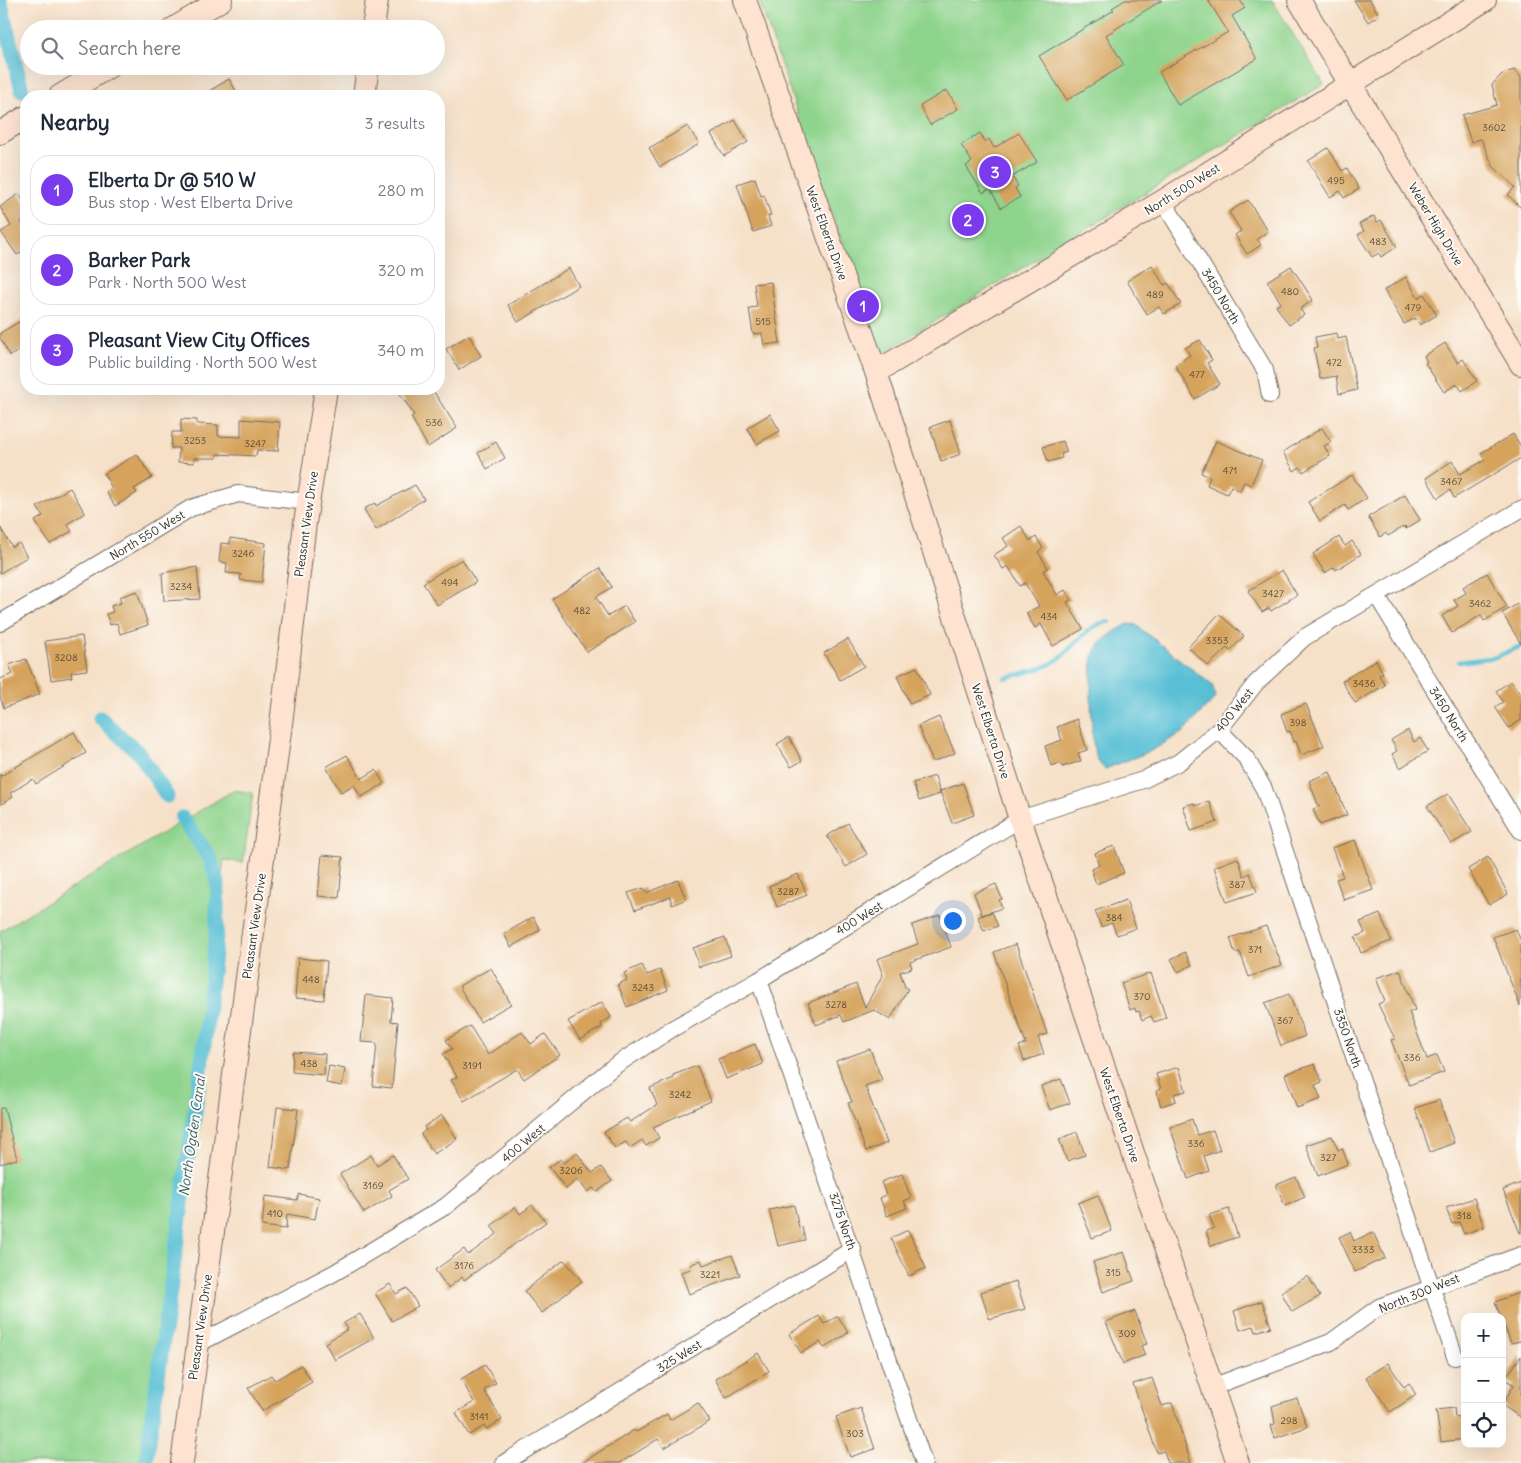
<!DOCTYPE html>
<meta charset="utf-8">
<style>
:root{--surface:#fff;--page:#f2f2f3;--text:#1f2937;--muted:#747a83;--line:#e0e1e3;--accent:#7c3aed}
body{margin:0;font-family:Delius,sans-serif;background:var(--page);color:var(--text)}
.controls{position:absolute;right:15px;bottom:15px;display:grid;overflow:hidden;border-radius:10px;box-shadow:0 5px 20px #0002}
.controls button{width:45px;height:45px;display:grid;place-items:center;padding:0;border:0;border-bottom:1px solid var(--line);background:var(--surface);color:var(--text);font:25px sans-serif}
.you{position:absolute;left:952px;top:920px;width:18px;height:18px;margin:-12px;border:4px solid #fff;border-radius:50%;background:#1a73e8;box-shadow:0 0 0 8px #1a73e833}
.badge{display:grid;place-items:center;width:32px;height:32px;border-radius:50%;background:var(--accent);color:#fff;font-size:16px;font-weight:700}
.pin{position:absolute;translate:-50% -50%;border:2px solid #fff;box-shadow:0 1px 5px #0006}
.list{margin:0;padding:0;list-style:none}
h2{display:flex;justify-content:space-between;align-items:center;height:65px;margin:0;padding:0 20px;font-size:21px}
h2 small{font-size:16px;font-weight:400;color:var(--muted)}
.list li{display:grid;grid-template-columns:32px 1fr auto;gap:15px;align-items:center;box-sizing:border-box;height:70px;margin:0 10px 10px;padding:0 10px;border:1px solid var(--line);border-radius:20px}
.list b{display:block;font-size:19px;white-space:nowrap}
.list p{margin:0;font-size:16px;white-space:nowrap;color:var(--muted)}
.list em{font-size:16px;font-style:normal;color:var(--muted)}
.icon{flex:none;width:28px;height:28px;fill:none;stroke:currentColor;stroke-width:2;stroke-linecap:round;stroke-linejoin:round}
.map{position:relative;flex:none;width:1521px;height:1463px;overflow:hidden}
.search{position:absolute;background:var(--surface);box-shadow:0 5px 20px #0002;left:20px;top:20px;width:425px;height:55px;display:flex;align-items:center;gap:12px;box-sizing:border-box;padding:0 18px;border-radius:28px;color:var(--muted);font-size:19px}
.panel{position:absolute;background:var(--surface);box-shadow:0 5px 20px #0002;left:20px;top:90px;width:425px;height:305px;border-radius:20px}
.map>svg:first-child{display:block}
</style>
<div class="map">
<svg width="1521" height="1463" viewBox="0 0 1521 1463">
<rect width="100%" height="100%" fill="#fdfcf7"/>
<filter id="ink" filterUnits="userSpaceOnUse"><feTurbulence type="fractalNoise" baseFrequency=".02" numOctaves="2"/><feDisplacementMap in="SourceGraphic" scale="10" xChannelSelector="R" yChannelSelector="G"/><feConvolveMatrix kernelMatrix="1 2 1 2 8 2 1 2 1" color-interpolation-filters="sRGB"/></filter>
<filter id="wash" filterUnits="userSpaceOnUse"><feTurbulence type="fractalNoise" baseFrequency=".0096" numOctaves="4" result="noise"/><feDisplacementMap in="SourceGraphic" scale="20" xChannelSelector="R" yChannelSelector="G"/><feGaussianBlur stdDeviation="1.12" result="paint"/><feColorMatrix in="noise" values="0 0 0 0 0 0 0 0 0 0 0 0 0 0 0 0 0 1.4 0 .05"/><feComposite in="paint" operator="in"/></filter>
<g filter="url(#wash)">
<rect width="100%" height="100%" fill="#f6e0c7"/>
<path fill="#8fd48d" stroke="#5d805c" d="M759,0h513l52,84 -444,271z
M234,790l19,3 -10,70 -19,-3 -81,603h-143v-532z"/>
<path fill="#58bfd5" stroke="#427580" d="M1129,624l7,1 76,60 4,12 -33,35 -32,19 -46,18c-5,-4 -9,-10 -10,-16 -4,-11 -6,-92 -1,-100 7,-13 21,-23 35,-29z"/>
<g fill="none" stroke-linecap="round" stroke-linejoin="round">
<path stroke="#58bfd5" stroke-width="4.5" d="M1459,662l37,-5 25,-11
M1005,678c17,-5 38,-8 52,-18 16,-11 31,-38 53,-38"/>
<path stroke="#58bfd5" stroke-width="15" d="M0,0l22,90
M100,718l39,35 28,43
M146,1463l58,-417 12,-110 2,-52 -8,-26 -28,-40"/>
</g>
<g id="blocks">
<path fill="#d5a35c" d="M1125,0h37l-56,35 18,30 -57,35 -28,-44 75,-46 -2,-2z
M1208,0h32l5,8 -13,8 25,43 -79,46 -19,-33 69,-40z
M1354,0h16l9,15 -11,7z
M1514,70l7,7v131l-13,-13 7,-8 -22,-21 -12,-27 -10,3 -9,-27 35,-10 -5,-20 10,-11z
M229,79l10,17h-38z
M947,90l11,19 -28,16 -10,-19z
M735,120l13,22 -24,14 -13,-22z
M688,126l11,18 -39,23 -11,-19z
M980,133l5,9 4,-3 5,9 25,-15 18,29 -25,15 6,9 -3,2 5,9 -19,11 -11,-19 -7,4 -17,-27 6,-4 -11,-17z
M1328,148l14,23 5,-3 12,21 -15,9 -4,-7 -10,6 -22,-36z
M755,178l6,18 3,-1 7,20 -3,1 3,10 -18,6 -16,-48z
M19,194l7,11v13l-6,4 6,9v18l-9,6 -16,-23 10,-6 -11,-19z
M1248,200l20,31 -11,8 4,6 -14,9 -12,-19 6,-4 -12,-19z
M1374,216l3,6 4,-2 16,27 -16,10 -2,-4 -7,4 -14,-22 6,-4 -5,-7z
M1152,265l12,20 4,-2 13,21 -17,10 -5,-7 -12,7 -20,-33z
M1291,266l22,34 -13,9 4,6 -15,10 -13,-19 5,-3 -14,-22z
M569,268l10,18 -61,36 -10,-17z
M1406,277l12,21 6,-4 13,21 -17,10 -4,-7 -12,6 -20,-34z
M771,282l9,61 -16,2 -2,-12 -9,1 -4,-26 8,-1 -3,-23z
M26,318v29l-16,9 -10,-18v-5z
M1337,333l1,6 8,-2 11,53 -18,4 -3,-18 -16,3 -6,-31 3,-1 -2,-10z
M469,335l12,21 -22,14 -13,-21z
M1200,340l12,20 -5,3 13,21 -25,15 -20,-34 15,-10 -5,-7z
M1445,343l13,20 5,-4 14,22 -15,10 -5,-7 -13,8 -19,-29 2,-1 -3,-6z
M397,389h35l25,39 -29,19 -17,-30 3,-2z
M770,414l10,17 -23,13 -10,-16z
M181,419l16,1v4l21,1v11l23,1v-18l39,3 -2,29 -21,-1 -1,6 -39,-2v4h-23v5l-16,-1 1,-14h-8l1,-16h9z
M950,420l11,34 -20,7 -11,-34z
M1322,428l9,14 -7,4 6,10 -27,16 -3,-5 -6,4 -11,-19z
M1513,434l8,12v12l-67,40 -4,-8 -12,8 -12,-20 26,-17 8,13 25,-14 -4,-7z
M1063,441l4,11 -6,2 1,4 -14,4 -5,-15z
M1216,441l46,19 -11,25 -7,-3 -4,9 -9,-5 -4,8 -20,-9 3,-8 -9,-4z
M496,442l9,16 -18,11 -9,-16z
M137,454l15,24 -18,11 3,4 -22,13 -9,-14 6,-4 -8,-14z
M1352,475l15,23 -19,12 -3,-5 -25,16 -12,-19z
M415,485l9,14 -48,31 -12,-21 11,-6 1,3z
M70,488l15,25 -18,11 5,7 -22,13 -15,-23 8,-5 -6,-9z
M1405,495l15,25 -14,9 -1,-3 -17,10 -2,-3 -6,4 -12,-20z
M1021,526l9,15 6,-4 7,11 -5,4 10,16 -5,3 14,24 8,-5 6,10 -4,2 16,27 -30,17 -12,-22 -6,4 -9,-15 13,-7 -14,-23 -5,3 -12,-20 -5,3 -9,-14 14,-9 -5,-8z
M0,527l12,20 7,-4 8,14 -27,16z
M1339,537l6,9 7,-5 9,13 -25,16 -2,-3 -9,6 -12,-19z
M230,538l36,5 -4,39 -22,-2 1,-6 -15,-1 1,-10 -8,-1 2,-19 9,1z
M462,559l14,23 -39,23 -14,-22z
M197,567l3,32 -36,2 -2,-28z
M600,568l12,19 -16,10 12,19 17,-10 10,16 -48,30 -35,-53z
M1282,570l15,25 -26,16 -2,-3 -7,4 -14,-21z
M1487,573l20,34 -23,14 -3,-6 -29,18 -10,-17 16,-10 -4,-6 12,-7 -3,-6z
M137,591l11,34 -28,9 -3,-11 -7,2 -4,-11 7,-2 -2,-6 10,-3 -2,-6z
M1521,602v42l-19,-31z
M1219,614l25,22 -14,15 -3,-3 -19,18 -20,-19z
M82,636l5,34 -16,2 1,5 -21,3 -6,-39z
M848,639l16,27 -24,14 -16,-27z
M26,659l14,35 -36,14 -4,-11v-18l13,-5 -4,-9z
M1376,660l7,13 -4,2 6,10 -30,18 -13,-22z
M917,667l13,28 -20,9 -13,-28z
M1511,681l10,14v25l-12,8 -14,-21 8,-5 -7,-11z
M1306,704l18,42 -23,9 -5,-14 -2,1 -4,-11 -3,1 -6,-18z
M939,717l16,36 -22,9 -15,-36z
M1077,719l10,31 -9,3 3,8 -19,6 -1,-4 -10,3 -6,-20 17,-6 -5,-13z
M1408,730l6,12 6,-4 8,13 -28,17 -8,-14 5,-3 -6,-11z
M74,732l12,21 -50,31 -3,-5 -23,14 3,4 -13,8v-31l1,2z
M789,737l13,24 -11,6 -14,-23z
M347,755l14,24 15,-9 8,14 -23,13 -7,-12 -13,7 -15,-25z
M1330,772l17,43 -27,10 -7,-16 6,-2 -10,-26z
M935,776l5,18 -21,7 -6,-18z
M963,783l11,32 -22,8 -12,-32z
M1448,794l24,38 -21,12 -24,-38z
M1209,801l8,21 -26,9 -8,-25 11,-3 1,3z
M848,823l19,31 -21,13 -19,-31z
M1355,840l18,50 -29,10 -8,-21 7,-2 -11,-29z
M1114,846l10,27 -28,11 -5,-15 8,-3 -4,-13z
M322,855l21,2 -4,41 -21,-2z
M1488,857l20,37 -19,11 -21,-36z
M1238,858l6,18 6,-3 7,19 -30,10 -13,-35z
M798,874l9,21 -30,12 -8,-21z
M678,880l8,19 -14,6 -2,-8 -35,13 -7,-17 16,-5 2,5z
M996,884l6,15 -3,1 3,8 -20,7 -8,-22z
M1126,900l10,28 -19,7 -5,-12 -11,4 -6,-16z
M992,912l6,14 -14,5 -6,-14z
M1380,914l11,27 -30,12 -6,-16 10,-4 -5,-11z
M940,915l11,32 -41,15 2,6 -12,4 5,15 3,2 -18,31 -16,-10 -30,12 -3,-7 -25,10 -8,-22 48,-19 9,23 18,-32 -6,-16 41,-15 -6,-19z
M533,917l7,13 -29,17 -7,-13z
M1266,926l16,39 -33,12 -9,-25 -5,1 -5,-15z
M1516,929l5,12 -1,65 -27,-69z
M725,937l6,19 -32,11 -6,-19z
M1016,944l31,90 -9,3 6,17 -20,7 -5,-15 7,-2 -32,-92z
M1185,952l7,13 -14,7 -7,-13z
M298,958l29,3 -3,39 -29,-2z
M642,965l5,10 13,-5 8,20 -41,17 -9,-23 9,-4 -3,-7z
M491,968l20,36 -31,18 -21,-36z
M1400,970l15,40 -6,2 18,47 10,-4 7,17 -35,13 -18,-45 4,-1 -17,-35 7,-3 -9,-23z
M1151,973l15,45 -12,4 -3,-6 -9,4 -3,-9 -3,1 -1,-4 -5,2 -9,-27z
M1289,994l16,42 -24,10 -16,-43z
M366,995l27,3 -2,23 7,1 -6,66 -19,-2 4,-43 -16,-1z
M602,1002l9,15 -10,7 1,3 -22,13 -12,-19z
M470,1026l18,29 34,-23 9,12 14,-10 15,21 -36,24 -7,-10 -53,32 -13,-21 6,-3 -14,-23 9,-5 -6,-9z
M755,1044l8,20 -37,15 -8,-20z
M870,1049l12,31 -17,6 22,57 -21,8 -18,-48 4,-1 -16,-41z
M293,1052l32,2 -1,21 -32,-3z
M1315,1064l7,18 -7,3 6,14 -24,9 -12,-34z
M329,1066l16,3 -3,17 -16,-3z
M697,1066l14,35 -58,26 6,11 -13,8 -4,-6 -12,8 -4,-6 -11,6 -11,-16 23,-14 3,4 27,-17 -7,-17 24,-10 -1,-3z
M1179,1067l7,24 -12,3 2,7 -15,5 -5,-15 5,-2 -5,-15z
M1061,1079l9,24 -20,7 -9,-24z
M1439,1100l15,43 -24,9 -15,-44z
M277,1107l21,2 -8,61 -20,-3z
M0,1108h4l13,51 -17,5z
M442,1115l15,24 -23,15 -13,-20 5,-4 -2,-3z
M1192,1119l5,16 16,-5 7,20 -16,6 5,15 -21,8 -18,-52z
M1077,1132l8,23 -18,6 -8,-22z
M1332,1136l6,14 4,-2 6,16 -30,12 -12,-31z
M577,1153l15,20 9,-6 11,14 -15,11 -4,-4 -6,4 -9,-13 -12,10 -17,-22 12,-8 3,4z
M371,1155l6,10 16,-10 15,24 -19,11 3,6 -28,17 -24,-39z
M902,1174l9,24 -7,3 3,7 -20,8 -7,-18 6,-3 -5,-13z
M1296,1177l9,20 -20,9 -9,-21z
M1521,1183v50h-1l-17,-43z
M299,1194l20,4 -4,21 -28,-5 -1,15 -24,-3 3,-30 32,4z
M1098,1195l14,36 -20,7 -14,-35z
M1474,1198l10,29 -20,7 -5,-12 -7,2 -6,-16z
M532,1205l14,17 -82,58 -2,-3 -14,11 -13,-18 29,-21 4,6 29,-21 -6,-8 24,-19 5,7z
M794,1205l5,23 3,-1 3,13 -27,6 -9,-36z
M1229,1209l9,28 -27,9 -5,-15 8,-3 -5,-13z
M908,1230l18,38 -17,8 -18,-38z
M1350,1232l4,9 19,-9 12,26 -30,14 -16,-35z
M1124,1252l10,29 -31,11 -10,-30z
M732,1255l8,20 -51,19 -8,-22 10,-3 -1,-4 11,-5 2,5z
M564,1260l18,21 -40,32 -18,-22z
M1308,1276l12,20 -28,16 -11,-20z
M1016,1281l9,28 -36,10 -8,-27z
M390,1284l6,10 11,-6 11,18 -26,15 -17,-28z
M1521,1292v49l-10,2 -16,-41z
M1262,1301l9,26 -15,5 -2,-6 -14,4 -6,-19z
M1135,1311l12,33 -6,2 4,9 -22,9 -17,-42z
M360,1314l14,24 -39,22 -10,-17 23,-14 -4,-6z
M819,1316l5,8 14,-8 10,17 -24,15 -4,-6 -19,11 -12,-19z
M758,1353l11,18 -43,27 -11,-19z
M1521,1356v62l-19,-13 12,-20 -9,-6z
M1388,1363l16,24 5,-4 7,12 -26,17 -24,-35z
M301,1365l11,17 -50,29 -14,-23 23,-13 4,5z
M485,1365l11,18 -12,7 18,30 -16,9 -2,-3 -15,9 -13,-22 18,-11 -13,-23z
M1152,1378l10,28 10,-3 19,60h-23l-4,-12 -7,2 -24,-69z
M1297,1398l10,29 -32,11 -4,-13 4,-1 -3,-18z
M698,1403l12,18 -46,27 -6,-9 -38,24h-38l52,-33 2,2 31,-18 3,6z
M861,1408l14,41 -25,8 -14,-40z
M1454,1408l1,9 10,-1v23l-24,3 -5,-32z"/>
</g>
</g>
<g filter="url(#ink)">
<use href="#blocks" fill-opacity="0" stroke="#726a62" stroke-width="1"/>
<g fill="none" stroke-linecap="round" stroke-linejoin="round">
<defs>
<path id="street" d="M1163,201l102,169 5,25
M1377,596l144,235
M0,623l191,-115 47,-14 70,8
M1219,730l27,28 18,31 191,568
M759,980l165,483
M198,1344l136,-71 112,-67 167,-139 57,-37 89,-50 261,-161 123,-39 36,-18 40,-32 37,-47 49,-46 216,-128
M1212,1387l119,-45 48,-35 142,-52
M504,1463l349,-214"/>
<path id="secondary" d="M745,0l131,372 144,447 218,644
M1299,0l222,364
M173,29l48,-29
M373,29l4,-29
M60,96l50,-30
M364,96l4,-30
M0,133l26,-16
M876,372l287,-171 322,-201
M182,1463l99,-739 24,-201 21,-134"/>
</defs>
<use href="#street" stroke="#726a62" stroke-width="18"/>
<use href="#secondary" stroke="#726a62" stroke-width="24"/>
<use href="#street" stroke="#fff" stroke-width="16"/>
<use href="#secondary" stroke="#fee3d1" stroke-width="22"/>
</g>
</g>
<g text-anchor="middle" dominant-baseline="central" stroke-width="4" stroke-linejoin="round" paint-order="stroke">
<g font-size="10" fill="#564937">
<text x="1494" y="127">3602</text>
<text x="1336" y="180">495</text>
<text x="1378" y="241">483</text>
<text x="1290" y="291">480</text>
<text x="1155" y="294">489</text>
<text x="1413" y="307">479</text>
<text x="763" y="321">515</text>
<text x="1334" y="362">472</text>
<text x="1197" y="374">477</text>
<text x="434" y="422">536</text>
<text x="195" y="440">3253</text>
<text x="255" y="443">3247</text>
<text x="1230" y="470">471</text>
<text x="1451" y="481">3467</text>
<text x="243" y="553">3246</text>
<text x="450" y="582">494</text>
<text x="181" y="586">3234</text>
<text x="1273" y="593">3427</text>
<text x="1480" y="603">3462</text>
<text x="582" y="610">482</text>
<text x="1049" y="616">434</text>
<text x="1217" y="640">3353</text>
<text x="66" y="657">3208</text>
<text x="1364" y="683">3436</text>
<text x="1298" y="722">398</text>
<text x="1237" y="884">387</text>
<text x="788" y="891">3287</text>
<text x="1114" y="917">384</text>
<text x="1255" y="949">371</text>
<text x="311" y="979">448</text>
<text x="643" y="987">3243</text>
<text x="1142" y="996">370</text>
<text x="836" y="1004">3278</text>
<text x="1285" y="1020">367</text>
<text x="1412" y="1057">336</text>
<text x="309" y="1063">438</text>
<text x="472" y="1065">3191</text>
<text x="680" y="1094">3242</text>
<text x="1196" y="1143">336</text>
<text x="1328" y="1157">327</text>
<text x="571" y="1170">3206</text>
<text x="373" y="1185">3169</text>
<text x="275" y="1213">410</text>
<text x="1464" y="1215">318</text>
<text x="1363" y="1249">3333</text>
<text x="464" y="1265">3176</text>
<text x="1113" y="1272">315</text>
<text x="710" y="1274">3221</text>
<text x="1127" y="1333">309</text>
<text x="479" y="1416">3141</text>
<text x="1289" y="1420">298</text>
<text x="855" y="1433">303</text>
</g>
<g font-size="12" fill="#2b2b2b" stroke="#fdfcf7">
<text transform="translate(1182 189) rotate(-32)">North 500 West</text>
<text transform="translate(1436 224) rotate(59)">Weber High Drive</text>
<text transform="translate(827 233) rotate(70)">West Elberta Drive</text>
<text transform="translate(1221 296) rotate(59)">3450 North</text>
<text transform="translate(306 524) rotate(-82)">Pleasant View Drive</text>
<text transform="translate(147 535) rotate(-31)">North 550 West</text>
<text transform="translate(1234 710) rotate(-51)">400 West</text>
<text transform="translate(1449 714) rotate(58)">3450 North</text>
<text transform="translate(991 731) rotate(72)">West Elberta Drive</text>
<text transform="translate(859 918) rotate(-32)">400 West</text>
<text transform="translate(254 926) rotate(-82)">Pleasant View Drive</text>
<text transform="translate(1348 1038) rotate(71)">3350 North</text>
<text transform="translate(1120 1115) rotate(71)">West Elberta Drive</text>
<text transform="translate(523 1143) rotate(-40)">400 West</text>
<text transform="translate(843 1221) rotate(71)">3275 North</text>
<text transform="translate(1419 1293) rotate(-22)">North 300 West</text>
<text transform="translate(200 1327) rotate(-82)">Pleasant View Drive</text>
<text transform="translate(679 1356) rotate(-32)">325 West</text>
</g>
<g font-size="14" font-style="italic" fill="#3b5f66" stroke="#fdfcf7">
<text transform="translate(192 1136) rotate(-82)">North Ogden Canal</text>
</g>
</g>
</svg>
<div class="controls">
<button>+</button>
<button>−</button>
<button><svg class="icon" aria-label="locate" viewBox="0 0 24 24"><circle cx="12" cy="12" r="6"/><path d="M12 2v4M12 18v4M2 12h4M18 12h4"/></svg></button>
</div>
<div class="you"></div>
<div class="pin badge" style="left:863px;top:306px">1</div>
<div class="pin badge" style="left:968px;top:220px">2</div>
<div class="pin badge" style="left:995px;top:172px">3</div>
<div class="search"><svg class="icon" aria-label="search" viewBox="0 0 24 24"><circle cx="10" cy="10" r="6"/><path d="M15 15l6 6"/></svg>Search here</div>
<section class="panel">
<h2>Nearby<small>3 results</small></h2>
<ul class="list">
<li><span class="badge">1</span><div><b>Elberta Dr @ 510 W</b><p>Bus stop · West Elberta Drive</p></div><em>280 m</em></li>
<li><span class="badge">2</span><div><b>Barker Park</b><p>Park · North 500 West</p></div><em>320 m</em></li>
<li><span class="badge">3</span><div><b>Pleasant View City Offices</b><p>Public building · North 500 West</p></div><em>340 m</em></li>
</ul>
</section>
</div>
